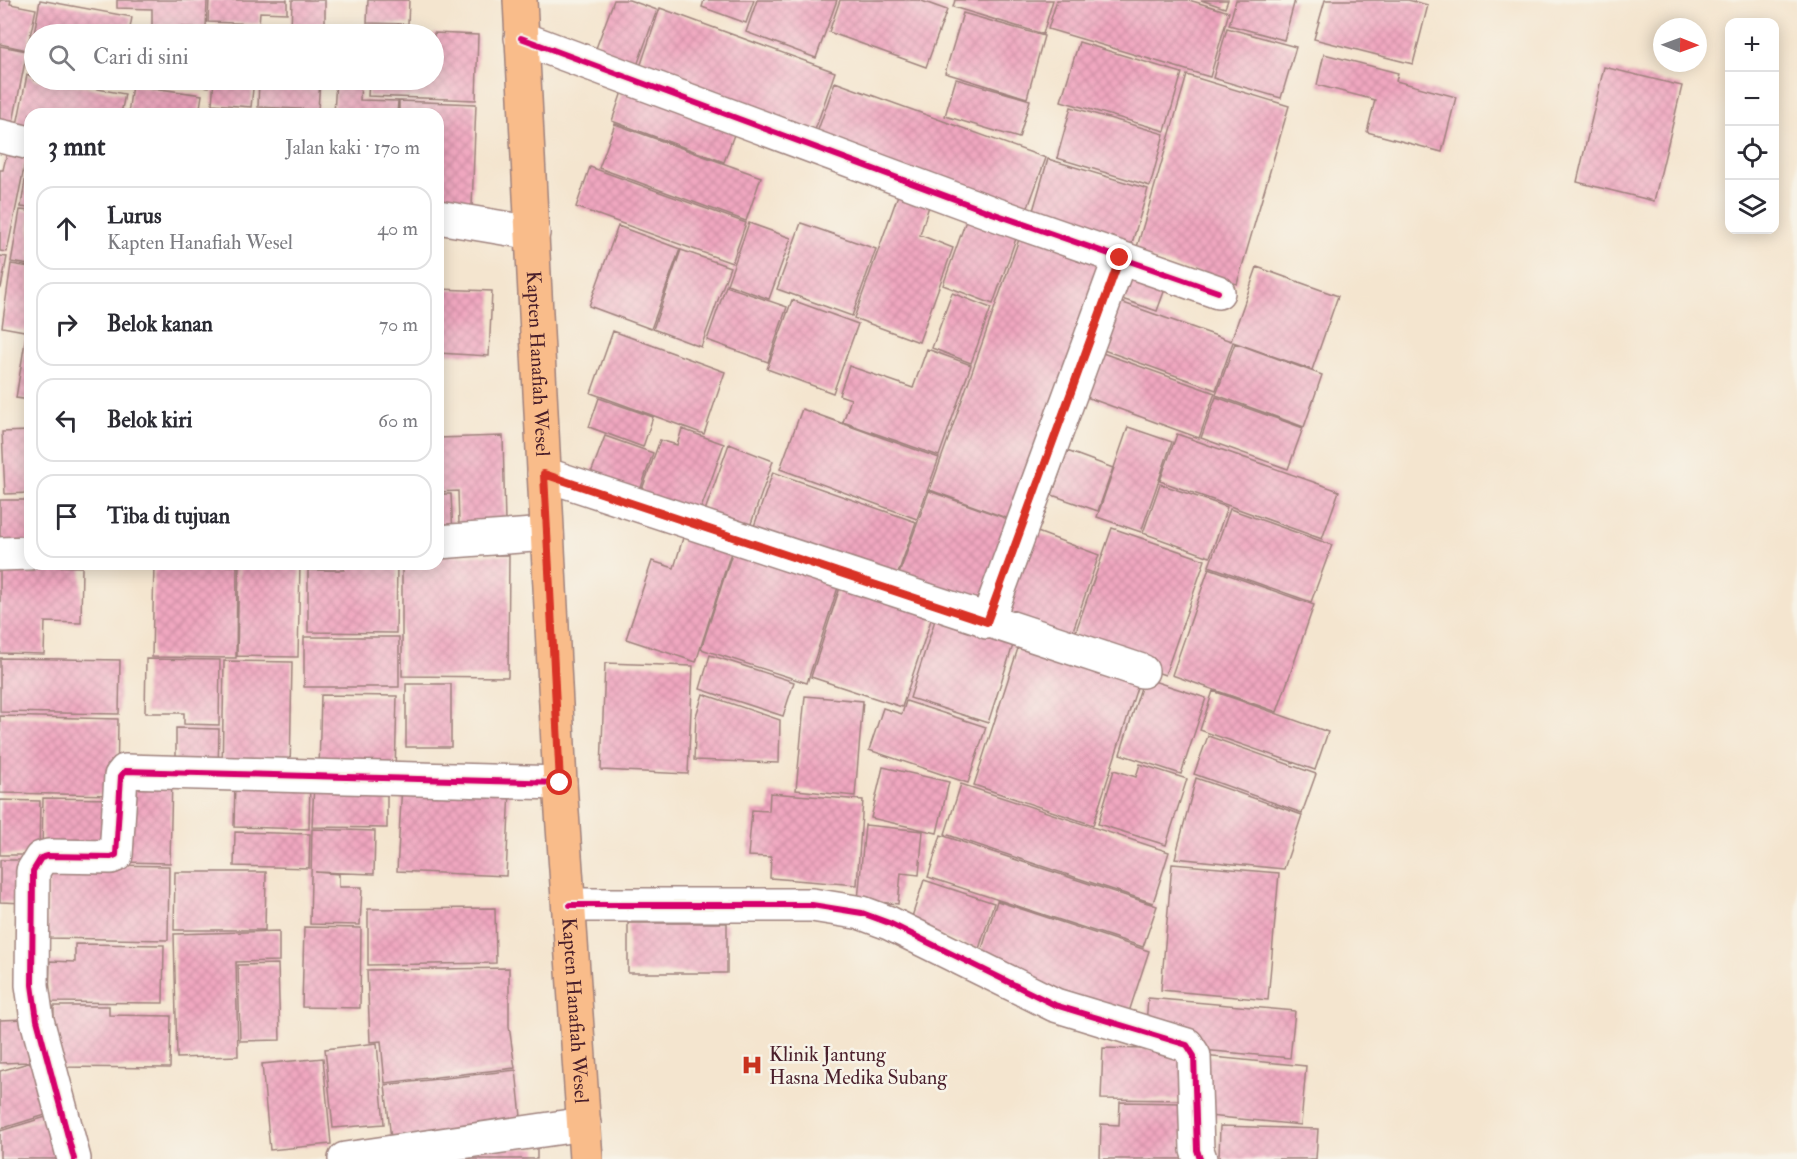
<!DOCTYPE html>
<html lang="id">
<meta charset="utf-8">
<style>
:root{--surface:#fff;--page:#f7f7f7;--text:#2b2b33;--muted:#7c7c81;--line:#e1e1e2}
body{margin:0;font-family:"IM FELL Double Pica",serif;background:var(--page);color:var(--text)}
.controls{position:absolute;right:18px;top:18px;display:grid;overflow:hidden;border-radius:12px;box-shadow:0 3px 15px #0003}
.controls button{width:54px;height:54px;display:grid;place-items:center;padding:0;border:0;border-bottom:2px solid var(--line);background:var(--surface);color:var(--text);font:30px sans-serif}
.compass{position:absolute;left:1653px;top:18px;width:54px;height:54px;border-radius:50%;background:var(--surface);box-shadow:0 3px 15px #0003;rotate:91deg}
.stop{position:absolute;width:18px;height:18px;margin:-14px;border:4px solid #d93025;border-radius:50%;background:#fff}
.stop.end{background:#d93025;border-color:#fff;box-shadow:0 2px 6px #0008}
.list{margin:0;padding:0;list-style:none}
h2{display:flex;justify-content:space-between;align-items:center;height:78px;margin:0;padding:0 24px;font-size:26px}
h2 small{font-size:20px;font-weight:400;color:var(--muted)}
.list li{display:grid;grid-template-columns:39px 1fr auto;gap:18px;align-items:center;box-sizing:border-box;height:84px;margin:0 12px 12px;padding:0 12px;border:2px solid var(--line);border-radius:18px}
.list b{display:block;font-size:22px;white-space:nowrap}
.list p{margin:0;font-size:20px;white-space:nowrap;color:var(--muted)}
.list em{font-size:20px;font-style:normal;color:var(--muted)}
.icon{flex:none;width:33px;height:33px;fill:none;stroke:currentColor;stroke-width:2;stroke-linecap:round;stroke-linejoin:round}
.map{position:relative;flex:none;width:1797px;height:1159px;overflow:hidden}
.search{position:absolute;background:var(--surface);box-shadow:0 3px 15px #0003;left:24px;top:24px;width:420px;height:66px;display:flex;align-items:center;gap:15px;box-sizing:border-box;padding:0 21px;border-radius:33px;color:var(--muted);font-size:22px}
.panel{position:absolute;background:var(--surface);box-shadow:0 3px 15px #0003;left:24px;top:108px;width:420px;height:462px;border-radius:18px}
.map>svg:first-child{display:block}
</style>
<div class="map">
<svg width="1797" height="1159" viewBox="0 0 1797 1159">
<defs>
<pattern id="building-cross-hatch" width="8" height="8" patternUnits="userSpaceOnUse" patternTransform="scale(1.5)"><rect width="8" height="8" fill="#f0a7c0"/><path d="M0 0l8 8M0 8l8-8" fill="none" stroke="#cf8fa5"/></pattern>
</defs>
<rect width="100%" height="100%" fill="#f7f3e8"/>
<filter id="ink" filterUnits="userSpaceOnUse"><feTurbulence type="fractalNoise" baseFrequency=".0167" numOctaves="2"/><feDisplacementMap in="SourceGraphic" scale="12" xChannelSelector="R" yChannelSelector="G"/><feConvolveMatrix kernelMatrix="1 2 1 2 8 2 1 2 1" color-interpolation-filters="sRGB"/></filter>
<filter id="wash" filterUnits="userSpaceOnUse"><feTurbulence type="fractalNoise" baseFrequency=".008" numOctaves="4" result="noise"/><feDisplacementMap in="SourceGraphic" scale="24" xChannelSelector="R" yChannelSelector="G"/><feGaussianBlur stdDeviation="1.35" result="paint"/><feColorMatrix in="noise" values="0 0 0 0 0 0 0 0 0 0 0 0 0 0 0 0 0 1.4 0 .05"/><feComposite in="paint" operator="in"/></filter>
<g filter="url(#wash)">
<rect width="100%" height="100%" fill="#f4e5cf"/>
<g id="blocks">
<path fill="url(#building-cross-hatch)" d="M0,0h11l-1,4 26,5 -9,41 -27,-6z
M40,0l92,17 -3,17h-95z
M117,0h90l-1,28 -54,-2v-17l-35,-1z
M209,0h78v13l-27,-1 -1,12 -51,-2z
M292,0h33v31h-34z
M368,0h41l-1,24 -41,-1z
M614,0h15l28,10 -23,64 -42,-15z
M704,0h50l-8,23 -44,-16z
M757,0h80l-21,58 -70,-26z
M840,0h79l28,10 -21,57 -97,-35z
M955,0h98l-10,34 -90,-27z
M1057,0h132l40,12 -19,65 -162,-48z
M1201,0h27l-3,8z
M1236,0h59l-11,40 -55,-15z
M1325,0h83l20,5 -15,59 -99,-25z
M660,8l175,64 -22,64 -175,-63z
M963,13l81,23 -17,62 -82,-25z
M1227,28l69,19 -15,51 -68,-20z
M371,31l53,2v1h-53z
M434,33l44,2 -2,65 -108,-4 1,-16h65z
M33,37h1v30l-6,-1z
M1079,42l103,31 -17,58 -104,-30z
M0,46l27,5 -16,82 -11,-2z
M1324,54l74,19 -2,8 60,16 -14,55 -75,-20 8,-32 -58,-15z
M1604,67l78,19 -28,115 -77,-19z
M27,75l7,2v3h15l76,14 -4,20h-91v24l-15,-3z
M1187,75l102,31 -52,178 -102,-30z
M956,79l74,21 -11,38 -74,-22z
M155,80h55l-1,7z
M214,80h40l-3,27 -39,-3z
M259,80h61l-2,30 -60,-3z
M336,80h25l-1,20 38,1 -1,13h-63z
M626,80l113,41 -15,41 -112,-41z
M835,82l211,76 -23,63 -210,-77z
M132,85l70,10 -3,19h-71z
M399,101l77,3 -4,103 -34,-1v-92h-39z
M1071,107l93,27 -14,52 -93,-28z
M615,124l146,53 -15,44 -147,-53z
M9,144l19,4 -21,104 -7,-1v-81h3z
M29,154h1v54l-9,-1z
M1048,159l100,30 -18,61 -100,-29z
M590,167l156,56 -14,40 -156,-56z
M898,195l31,11 -9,29 33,13 -34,94 -65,-24z
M20,210l10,1v54l-19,-3z
M969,212l50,18 -26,74 -50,-19z
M749,223l42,15 -22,61 -42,-15z
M801,223l75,26 -24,67 -75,-27z
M618,226l62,23 -29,80 -62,-23z
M1023,228l91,33 -94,262 -90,-33z
M681,250l49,17 -29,80 -48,-18z
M0,256l7,1 -6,31h-1z
M1125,263l44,15 -12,33 -44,-15z
M11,264l19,3v65l-28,-5z
M1257,267l81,29 -26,74 -79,-28 -17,48 -121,-43 17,-48 119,42z
M726,286l61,21 -19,55 -61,-22z
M438,289l54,2 -3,65 -51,-3z
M952,293l39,15 -20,55 -39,-15z
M792,300l66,24 -25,69 -66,-24z
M613,331l112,41 -21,62 -113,-41z
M26,335h4v65l-14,-2z
M1235,343l87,32 -18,52 -88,-32z
M927,349l44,16 -32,91 -96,-34 8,-23 -12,-4 10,-29 64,22z
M1094,350l121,43 -16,45 -121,-44z
M1216,397l87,31 -15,41 -87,-31z
M599,398l54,19 -10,30 -54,-20z
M802,409l137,49 -22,61 -137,-50z
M1128,427l44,15 -31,90 -44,-15z
M682,429l42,15 -26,73 -58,-22 20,-55 17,5z
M30,431v62l-25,1 -3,-62z
M1177,434l162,57 -17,48 -162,-58z
M503,436l2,88h-46l-1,-33 -20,1v-54z
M605,436l48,17 -16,46 -49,-18z
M729,444l44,17 -26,74 -45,-16z
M1067,451l46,17 -15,43 -46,-16z
M773,472l143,50 -21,60 -143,-50z
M1160,484l67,23 -17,50 -67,-24z
M929,491l90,32 -33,95 -91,-33z
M438,494h13l2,41h-15z
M0,500h30v43l-30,-1z
M1230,509l102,36 -21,57 -102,-36z
M1024,527l75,28 -31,90 -76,-27z
M1112,528l93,32 -40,115 -93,-33z
M685,531l48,15 -37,116 -70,-23 26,-78 22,7z
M735,544l106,34 -34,105 -106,-34z
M438,555h71l-1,122 -106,-1v-112h36z
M154,564l83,2 -1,92 -84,-1z
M239,564h61l-2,93 -61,-1z
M344,564h53l-1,69 -88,-1v-62h36z
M0,565l82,2 -1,56 -36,-1 -1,32 -44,-1z
M1209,568l105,37 -37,107 -105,-37z
M842,581l92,30 -32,96 -91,-30z
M936,617l78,25 -26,81 -78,-25z
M304,637h95v50h-95z
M1021,639l119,39 -47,147 -119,-40z
M710,655l84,27 -11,34 -83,-27z
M0,658l120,2 -1,54 -119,-2z
M146,659l74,1 -1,65 -35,-1v-11h-39z
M224,661l68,1 -2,111 -68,-1z
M605,663l88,3 -5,108 -87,-4z
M1144,678l62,20 -25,76 -61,-20z
M406,684h45v63h-45z
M1213,691l115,41 -13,38 -115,-40z
M703,694l77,26 -1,43 -85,-3 2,-44z
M321,695l76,1 -2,78 -76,-3z
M805,696l58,5 -8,95 -59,-6z
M906,701l80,26 -18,56 -99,-33 14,-42 19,6z
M0,716l118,3 -1,76 -117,-2z
M176,728l43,1 -1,42 -42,-1z
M1208,736l108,38 -14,39 -108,-39z
M1140,764l47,15 -21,66 -68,-21 16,-54 22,7z
M883,767l66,15 -12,51 -66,-15z
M123,777l49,1 -2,85 -49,-1z
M1196,778l106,37 -18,54 -109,-11z
M235,781l75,1 -1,47 -75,-2z
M314,782l73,1v45l-75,-1z
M402,784l108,5 -4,87 -109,-5z
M961,784l208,68 -16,51 -208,-69z
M770,793l93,7 -6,85 -87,-7 1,-21 -23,-1 4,-46 17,1z
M43,798l73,1 -1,53 -73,-1z
M0,800l40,1 -1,54h-39z
M865,825l58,6 -4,44 -18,-2 -3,31 -40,-4z
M312,829l63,2 -1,43 -59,-2 24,2v13h23l-2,38 -50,-1z
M235,832l75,2 -1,34 -75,-2z
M941,835l216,71 -14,41 -215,-70z
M0,860h26l-1,43 -25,-1z
M49,864l120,2 -1,74 -121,-2z
M1172,864l107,9 -11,127 -107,-10z
M175,872h91l-1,58h-91z
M924,880l70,23 -15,46 -70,-23z
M997,901l152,50 -21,64 -151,-50z
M495,908l1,55 -128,2v-56z
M628,923h99v50h-99z
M304,927l57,1 -1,80 -58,-1z
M279,931v30l-43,1 2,94 -61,2 -3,-124z
M75,944l89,1 -1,58 -114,-1 1,-41 25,1z
M278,964l2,76 -40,1 -2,-76z
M509,968v58l6,42 -130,15 -4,-42 -11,1 -3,-72z
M1148,998l147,13 -5,47 -99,-9 -45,-24z
M54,1006h55v9l62,1 -1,52 -117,-1z
M27,1019l2,43 -29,1v-43z
M377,1043l7,81 -51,4 -8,-79z
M1103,1048l82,2 -1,50 -83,-1z
M1203,1056l103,10 -5,59 -103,-10z
M323,1058l8,86 -61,6 -8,-86z
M39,1060l16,52 -55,17v-58z
M516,1070l6,56 -131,13 -6,-54z
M1120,1102l63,1 -1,56h-82l1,-35 18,1z
M46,1117l13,42h-59v-28z
M1220,1126l98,3 -2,30h-97z
M469,1148h68v11h-68z"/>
</g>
</g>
<g filter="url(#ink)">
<use href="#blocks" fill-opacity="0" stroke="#9f827d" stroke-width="1.5"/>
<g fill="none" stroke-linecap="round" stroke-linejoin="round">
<defs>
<path id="minor" d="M521,38l471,175 226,79
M0,136l30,7
M438,217l95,16
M544,474l598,197
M438,542l109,-8
M0,554l30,-1
M987,622l133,-364
M570,905h242l50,8 27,10 166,82 132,40 7,11 3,94 3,9
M74,1159l-37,-139 -5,-35 1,-114 8,-13 7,-2 63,1 5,-2 5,-79 4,-5 435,12
M345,1159l239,-35"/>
<g id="major">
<path id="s1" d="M520,0l40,783 26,376"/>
</g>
</defs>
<use href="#minor" stroke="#9f827d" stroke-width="36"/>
<use href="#major" stroke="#9f827d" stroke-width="36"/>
<use href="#minor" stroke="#fff" stroke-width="33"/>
<use href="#major" stroke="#f9bc8a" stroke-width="33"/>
<defs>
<path id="cycleway" d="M521,38l471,175 226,79
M570,905h242l50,8 27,10 166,82 132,40 7,11 3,94 3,9
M74,1159l-37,-139 -5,-35 1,-114 8,-13 7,-2 63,1 5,-2 5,-79 4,-5 435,12"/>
</defs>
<use href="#cycleway" stroke="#f7f3e8" stroke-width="10"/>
<use href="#cycleway" stroke="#d6006c" stroke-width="6"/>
</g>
</g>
<g fill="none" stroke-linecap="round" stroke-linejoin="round" filter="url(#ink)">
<path stroke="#d93025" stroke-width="8" d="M560,783l-16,-309 443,148 133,-364"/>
</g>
<defs>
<symbol id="hospital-bare" viewBox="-9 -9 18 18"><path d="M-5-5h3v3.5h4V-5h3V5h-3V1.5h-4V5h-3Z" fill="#c8321e" stroke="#f7f3e8" stroke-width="2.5" paint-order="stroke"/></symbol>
</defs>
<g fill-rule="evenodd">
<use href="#hospital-bare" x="737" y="1050" width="30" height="30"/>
</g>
<g text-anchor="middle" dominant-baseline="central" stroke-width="5" stroke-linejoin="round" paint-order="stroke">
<g font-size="20" fill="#4a1f2b" stroke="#f7f3e8">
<text stroke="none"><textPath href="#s1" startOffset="364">Kapten Hanafiah Wesel</textPath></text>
<text stroke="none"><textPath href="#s1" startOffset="1012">Kapten Hanafiah Wesel</textPath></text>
</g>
<g font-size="20" fill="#4a1f2b" stroke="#f7f3e8" text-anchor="start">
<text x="769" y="1054">Klinik Jantung<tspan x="769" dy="23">Hasna Medika Subang</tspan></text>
</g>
</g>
</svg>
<div class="controls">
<button>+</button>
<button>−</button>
<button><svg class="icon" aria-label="locate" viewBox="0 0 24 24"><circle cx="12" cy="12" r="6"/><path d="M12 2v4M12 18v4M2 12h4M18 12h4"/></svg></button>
<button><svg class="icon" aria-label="layers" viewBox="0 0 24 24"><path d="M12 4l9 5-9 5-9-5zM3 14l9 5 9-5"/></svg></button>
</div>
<svg class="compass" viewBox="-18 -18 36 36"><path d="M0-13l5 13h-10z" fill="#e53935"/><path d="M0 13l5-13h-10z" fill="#7c7c81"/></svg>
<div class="stop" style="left:560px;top:783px"></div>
<div class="stop end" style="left:1120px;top:258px"></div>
<div class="search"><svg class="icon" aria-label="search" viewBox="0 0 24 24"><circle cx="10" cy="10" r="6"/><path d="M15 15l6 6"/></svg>Cari di sini</div>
<section class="panel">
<h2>3 mnt<small>Jalan kaki · 170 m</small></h2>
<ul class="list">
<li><svg class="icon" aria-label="ahead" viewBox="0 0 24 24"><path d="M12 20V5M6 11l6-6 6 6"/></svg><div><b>Lurus</b><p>Kapten Hanafiah Wesel</p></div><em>40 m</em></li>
<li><svg class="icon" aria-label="right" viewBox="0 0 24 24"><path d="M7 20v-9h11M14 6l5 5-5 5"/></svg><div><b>Belok kanan</b></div><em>70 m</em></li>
<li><svg class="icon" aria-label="left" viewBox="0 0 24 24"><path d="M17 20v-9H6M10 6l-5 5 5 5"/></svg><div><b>Belok kiri</b></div><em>60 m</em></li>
<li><svg class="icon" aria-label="arrive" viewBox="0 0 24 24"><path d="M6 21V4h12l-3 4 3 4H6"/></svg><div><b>Tiba di tujuan</b></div></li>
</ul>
</section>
</div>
